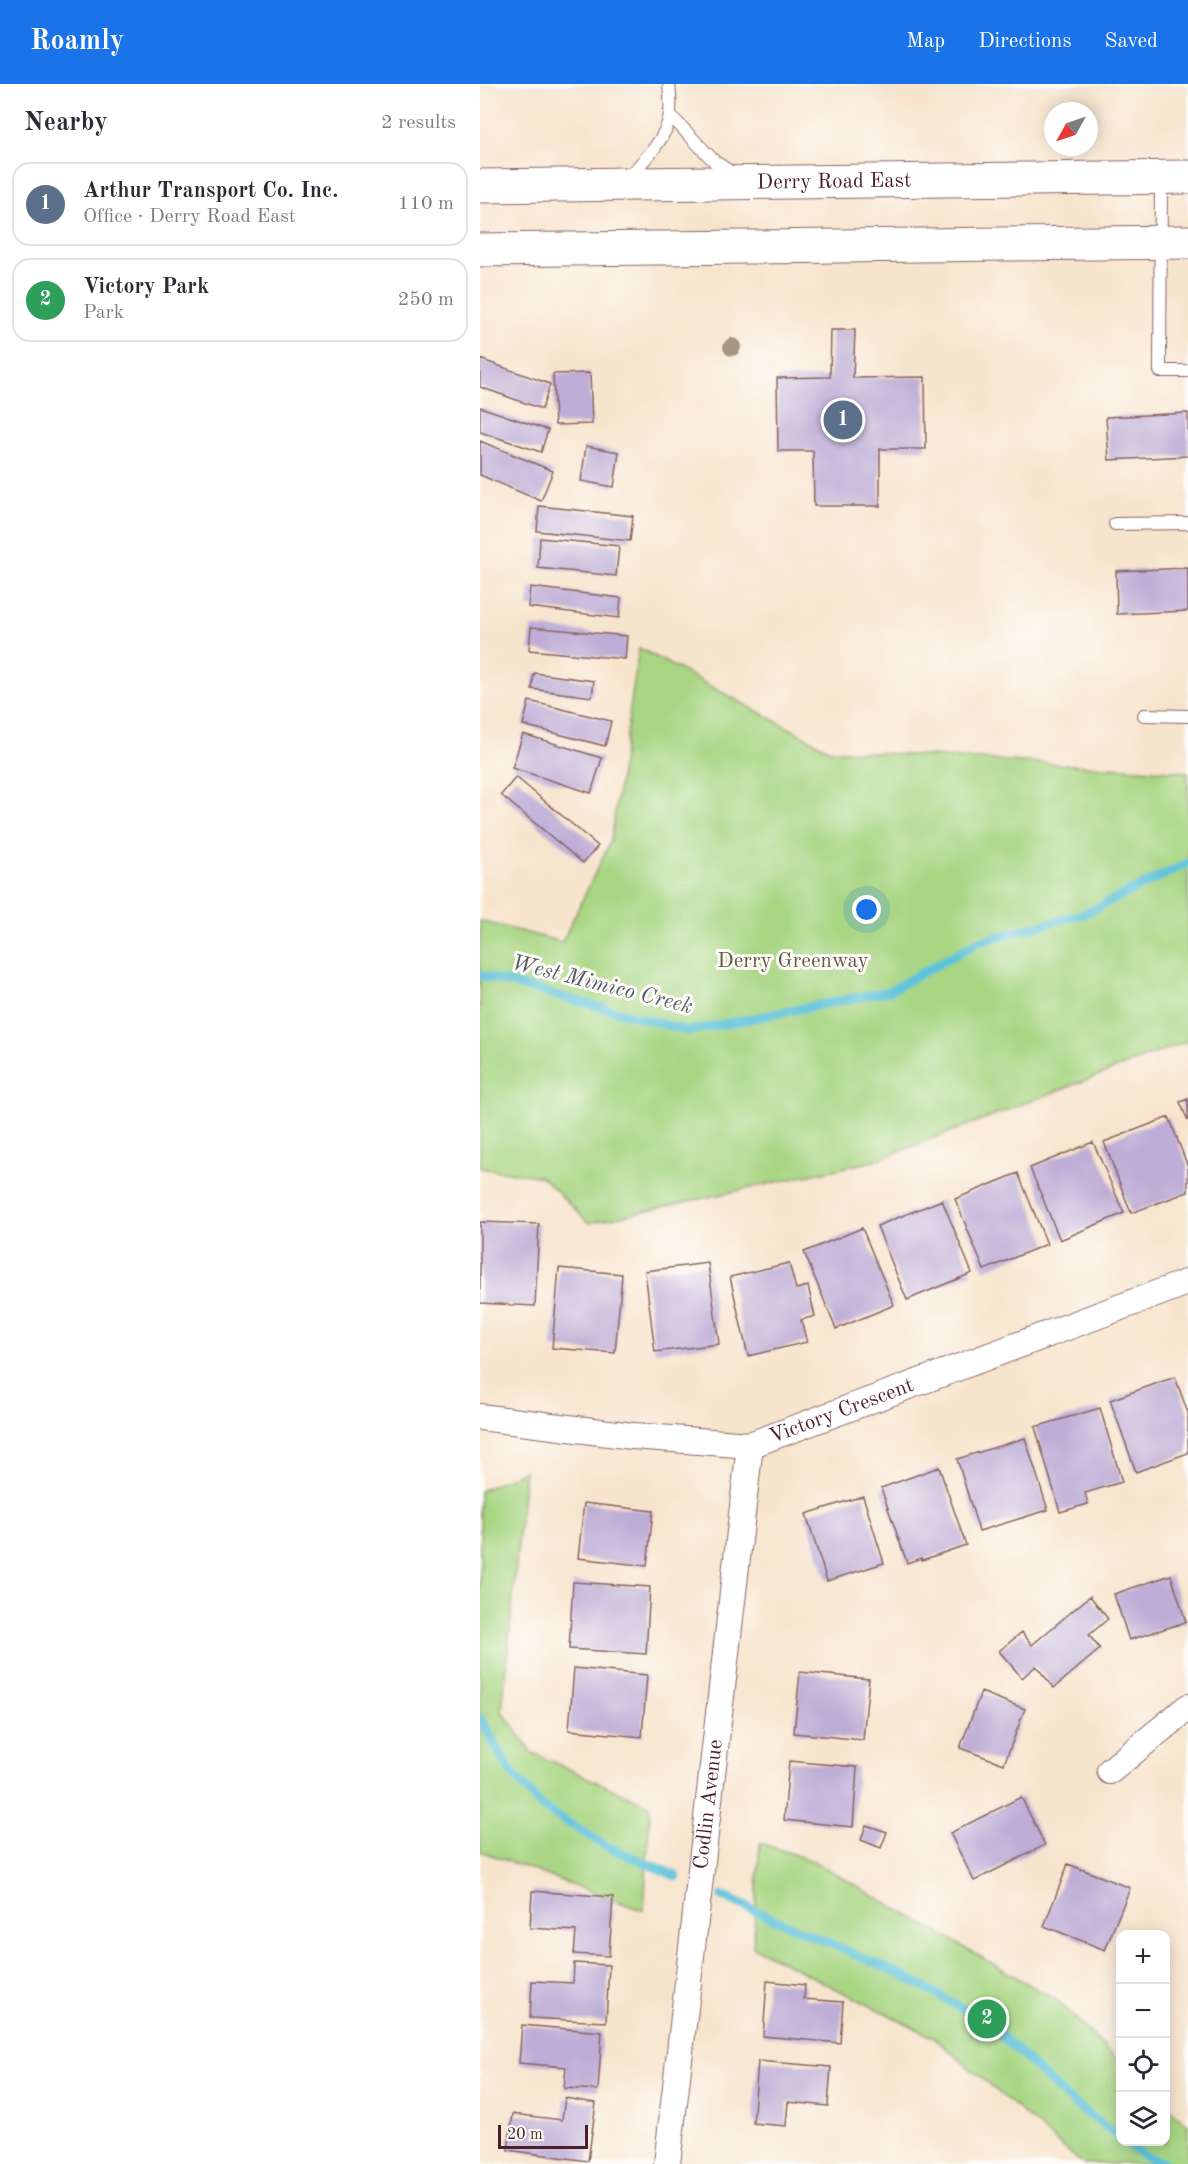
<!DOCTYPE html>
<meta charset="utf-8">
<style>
:root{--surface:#fff;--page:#f2f2f3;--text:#2b2b33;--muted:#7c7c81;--line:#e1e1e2;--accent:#1a73e8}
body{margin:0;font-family:"Old Standard TT",serif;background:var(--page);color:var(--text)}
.controls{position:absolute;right:18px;bottom:18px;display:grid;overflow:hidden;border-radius:12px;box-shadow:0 3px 15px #0003}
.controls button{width:54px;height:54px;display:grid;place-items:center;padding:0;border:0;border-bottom:2px solid var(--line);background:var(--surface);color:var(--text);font:30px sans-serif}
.compass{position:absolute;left:564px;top:18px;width:54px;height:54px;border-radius:50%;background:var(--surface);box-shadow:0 3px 15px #0003;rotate:230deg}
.scale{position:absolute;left:18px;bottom:15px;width:90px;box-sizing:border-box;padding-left:6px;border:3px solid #4a1f2b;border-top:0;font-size:16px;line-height:21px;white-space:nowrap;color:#4a1f2b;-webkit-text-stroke:4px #fdfcf7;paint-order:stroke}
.you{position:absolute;left:387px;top:826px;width:21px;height:21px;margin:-15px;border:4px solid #fff;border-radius:50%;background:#1a73e8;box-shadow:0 0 0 9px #1a73e833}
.badge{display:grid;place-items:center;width:39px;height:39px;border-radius:50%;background:var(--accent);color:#fff;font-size:20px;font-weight:700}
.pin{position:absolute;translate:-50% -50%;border:3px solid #fff;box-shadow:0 2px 6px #0006}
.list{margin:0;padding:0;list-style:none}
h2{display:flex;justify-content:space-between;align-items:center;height:78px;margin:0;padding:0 24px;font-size:26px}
h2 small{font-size:20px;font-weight:400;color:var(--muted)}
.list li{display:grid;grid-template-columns:39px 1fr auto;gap:18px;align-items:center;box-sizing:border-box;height:84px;margin:0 12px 12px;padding:0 12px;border:2px solid var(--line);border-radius:18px}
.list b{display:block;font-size:22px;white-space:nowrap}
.list p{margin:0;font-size:20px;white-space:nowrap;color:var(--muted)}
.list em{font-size:20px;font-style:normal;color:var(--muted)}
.icon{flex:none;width:33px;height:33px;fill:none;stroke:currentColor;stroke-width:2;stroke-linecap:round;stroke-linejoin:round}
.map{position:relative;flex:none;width:708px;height:2080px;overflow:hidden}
header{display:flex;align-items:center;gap:36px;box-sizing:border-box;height:84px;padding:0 30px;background:var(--accent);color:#fff}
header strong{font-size:28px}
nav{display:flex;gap:33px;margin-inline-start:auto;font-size:21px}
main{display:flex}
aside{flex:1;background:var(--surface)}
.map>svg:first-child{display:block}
</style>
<header>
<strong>Roamly</strong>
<nav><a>Map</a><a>Directions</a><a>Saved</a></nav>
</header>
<main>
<aside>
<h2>Nearby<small>2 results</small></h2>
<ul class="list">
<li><span class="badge" style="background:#5c6f8a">1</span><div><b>Arthur Transport Co. Inc.</b><p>Office · Derry Road East</p></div><em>110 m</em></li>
<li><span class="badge" style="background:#2e9e5b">2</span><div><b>Victory Park</b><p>Park</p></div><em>250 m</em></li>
</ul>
</aside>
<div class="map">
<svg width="708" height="2080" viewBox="0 0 708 2080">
<rect width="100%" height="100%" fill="#fdfcf7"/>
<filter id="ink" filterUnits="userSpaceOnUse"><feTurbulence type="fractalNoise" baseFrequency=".0167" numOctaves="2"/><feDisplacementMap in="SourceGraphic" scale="12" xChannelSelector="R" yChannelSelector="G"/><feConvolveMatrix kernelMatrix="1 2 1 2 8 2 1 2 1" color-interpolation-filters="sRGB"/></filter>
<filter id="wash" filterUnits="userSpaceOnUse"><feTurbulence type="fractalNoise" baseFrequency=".008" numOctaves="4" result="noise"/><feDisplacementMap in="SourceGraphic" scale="24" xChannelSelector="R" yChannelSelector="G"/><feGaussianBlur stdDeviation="1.35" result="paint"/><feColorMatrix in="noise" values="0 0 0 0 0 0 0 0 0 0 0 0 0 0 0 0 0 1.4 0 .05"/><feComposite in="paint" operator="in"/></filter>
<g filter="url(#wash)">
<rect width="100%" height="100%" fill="#f7e4cd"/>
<path fill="#a8d683" stroke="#797a57" stroke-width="1.5" d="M159,564l191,102 358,22v269l-314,120 -285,62 -47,-46 -62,-9v-247l82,21 49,-102z
M45,1387l-23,240 29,41 119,54 -6,105 -164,-60v-360z
M280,1759l53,18 245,140 62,62v79h46v-35l22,17v40h-105l-150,-127 -180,-90z"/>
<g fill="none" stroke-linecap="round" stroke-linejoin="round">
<path stroke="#5dc2db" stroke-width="9" d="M0,891l209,56 200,-40 89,-49 108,-29 102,-50
M0,1634l30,53 32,36 64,39 70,30
M242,1812l182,80 83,46 81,77 52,39
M645,2058l19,14 23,8"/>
</g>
<g id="blocks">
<path fill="#beadd6" d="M351,246h24l-2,48 72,-1 1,72h-46v57h-66l-1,-55h-35l-1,-73 53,-1z
M0,275l70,25 -8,25 -62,-22z
M110,289l2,51 -37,1 -2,-51z
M0,323l68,23 -7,22 -61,-20z
M708,329v43l-79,4 -3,-43z
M0,357l73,30 -12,30 -61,-26z
M106,362l33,6 -5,35 -33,-6z
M59,422l94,10 -3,25 -93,-10z
M60,454l79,8 -3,30 -78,-8z
M708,484v43l-71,3 -1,-43z
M50,503l91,11 -2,20 -91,-11z
M51,543l96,9 -2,23 -96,-9z
M54,589l60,8 -2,16 -60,-8z
M49,617l82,20 -6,25 -82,-21z
M43,650l79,24 -11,35 -79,-25z
M36,693l82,69 -15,17 -82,-68z
M708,1015v22l-8,-19z
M689,1033l19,50v25l-57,21 -27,-71z
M613,1058l31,71 -64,27 -30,-72z
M538,1089l29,71 -63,26 -29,-71z
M462,1116l30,73 -65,27 -30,-74z
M0,1138l59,2 -4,82 -55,-3z
M382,1144l32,77 -58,24 -32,-77z
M228,1179l11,81 -64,8 -10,-81z
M309,1179l7,26 12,-3 7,30 -14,4 6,22 -59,14 -18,-79z
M79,1184l63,6 -7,79 -63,-5z
M695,1293l13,36v40l-52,19 -26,-72z
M620,1324l22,74 -37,11 3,11 -28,8 -25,-85z
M545,1354l23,72 -69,21 -22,-72z
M459,1383l27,78 -44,15 -1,-2 -14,5 -26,-75z
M383,1412l21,67 -57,18 -21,-67z
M104,1419l69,8 -6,55 -69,-8z
M691,1491l15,47 -57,18 -15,-46z
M93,1498l77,5 -4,67 -77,-5z
M610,1512l18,23 -19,16 11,14 -46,39 -18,-22 -14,12 -23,-27 23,-19 10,13z
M94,1584l73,7 -5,62 -73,-7z
M320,1588l69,7 -6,61 -69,-7z
M501,1608l44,17 -21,55 -44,-16z
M309,1677l68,6 -4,60 -69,-7z
M541,1713l24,48 -71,36 -24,-48z
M386,1741l21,7 -6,16 -20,-8z
M588,1780l62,24 -25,62 -61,-24z
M52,1807l81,6 -4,59 -35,-2 2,-23 -46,-3z
M94,1879l35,2 -3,57 -76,-4 2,-37 41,2z
M287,1897l38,4 -1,14 39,3 -3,41 -77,-7z
M42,1941l80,7 -4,58 -34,-2 2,-21 -47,-4z
M278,1977l73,6 -3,39 -40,-4 -2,24 -33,-3z
M85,2014l31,5 -8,58 -80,-11 5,-36 49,6z"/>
</g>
</g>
<g filter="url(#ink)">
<use href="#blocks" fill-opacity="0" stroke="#876464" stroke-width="1.5"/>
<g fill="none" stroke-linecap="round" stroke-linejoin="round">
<defs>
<path id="lane" d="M190,31l44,46 21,14
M146,95c17,-17 42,-41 44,-66 1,-10 0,-20 -1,-29
M681,95l-1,192h28
M635,440l73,-1
M664,631l44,1"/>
<g id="street">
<path id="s1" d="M0,1333l153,19 117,9 438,-163"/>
<path d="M630,1687l78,-64"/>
<path id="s2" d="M187,2080l83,-719"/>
</g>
<g id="secondary">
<path id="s3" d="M0,102l708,-9"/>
<path d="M0,166l708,-8"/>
</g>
</defs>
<use href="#lane" stroke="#876464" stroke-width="14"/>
<use href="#street" stroke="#876464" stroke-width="28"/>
<use href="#secondary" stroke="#876464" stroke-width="35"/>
<use href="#lane" stroke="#fff" stroke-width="12"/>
<use href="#street" stroke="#fff" stroke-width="26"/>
<use href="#secondary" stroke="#fff" stroke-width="33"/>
</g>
<circle fill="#a79682" cx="252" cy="263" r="9"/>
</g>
<g text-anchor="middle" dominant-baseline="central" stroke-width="6" stroke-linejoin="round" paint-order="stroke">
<g font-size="21" fill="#4a1f2b" stroke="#fdfcf7">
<text stroke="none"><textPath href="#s3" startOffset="354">Derry Road East</textPath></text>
<text stroke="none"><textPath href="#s1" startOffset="369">Victory Crescent</textPath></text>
<text stroke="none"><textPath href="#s2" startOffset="362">Codlin Avenue</textPath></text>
</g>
<g font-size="21" fill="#665645" stroke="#fdfcf7">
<text x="313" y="877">Derry Greenway</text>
</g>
<g font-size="22" font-style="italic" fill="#515869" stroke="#fdfcf7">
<text transform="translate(122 901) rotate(14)">West Mimico Creek</text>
</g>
</g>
</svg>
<div class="controls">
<button>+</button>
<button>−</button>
<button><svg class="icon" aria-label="locate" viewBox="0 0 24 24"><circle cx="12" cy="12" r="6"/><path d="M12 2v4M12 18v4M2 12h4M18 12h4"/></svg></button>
<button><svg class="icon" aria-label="layers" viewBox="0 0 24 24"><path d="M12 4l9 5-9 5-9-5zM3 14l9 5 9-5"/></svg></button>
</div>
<svg class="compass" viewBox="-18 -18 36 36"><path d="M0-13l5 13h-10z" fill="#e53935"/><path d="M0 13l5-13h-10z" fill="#7c7c81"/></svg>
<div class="scale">20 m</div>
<div class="you"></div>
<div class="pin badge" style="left:363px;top:336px;background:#5c6f8a">1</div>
<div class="pin badge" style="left:507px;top:1935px;background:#2e9e5b">2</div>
</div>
</main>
